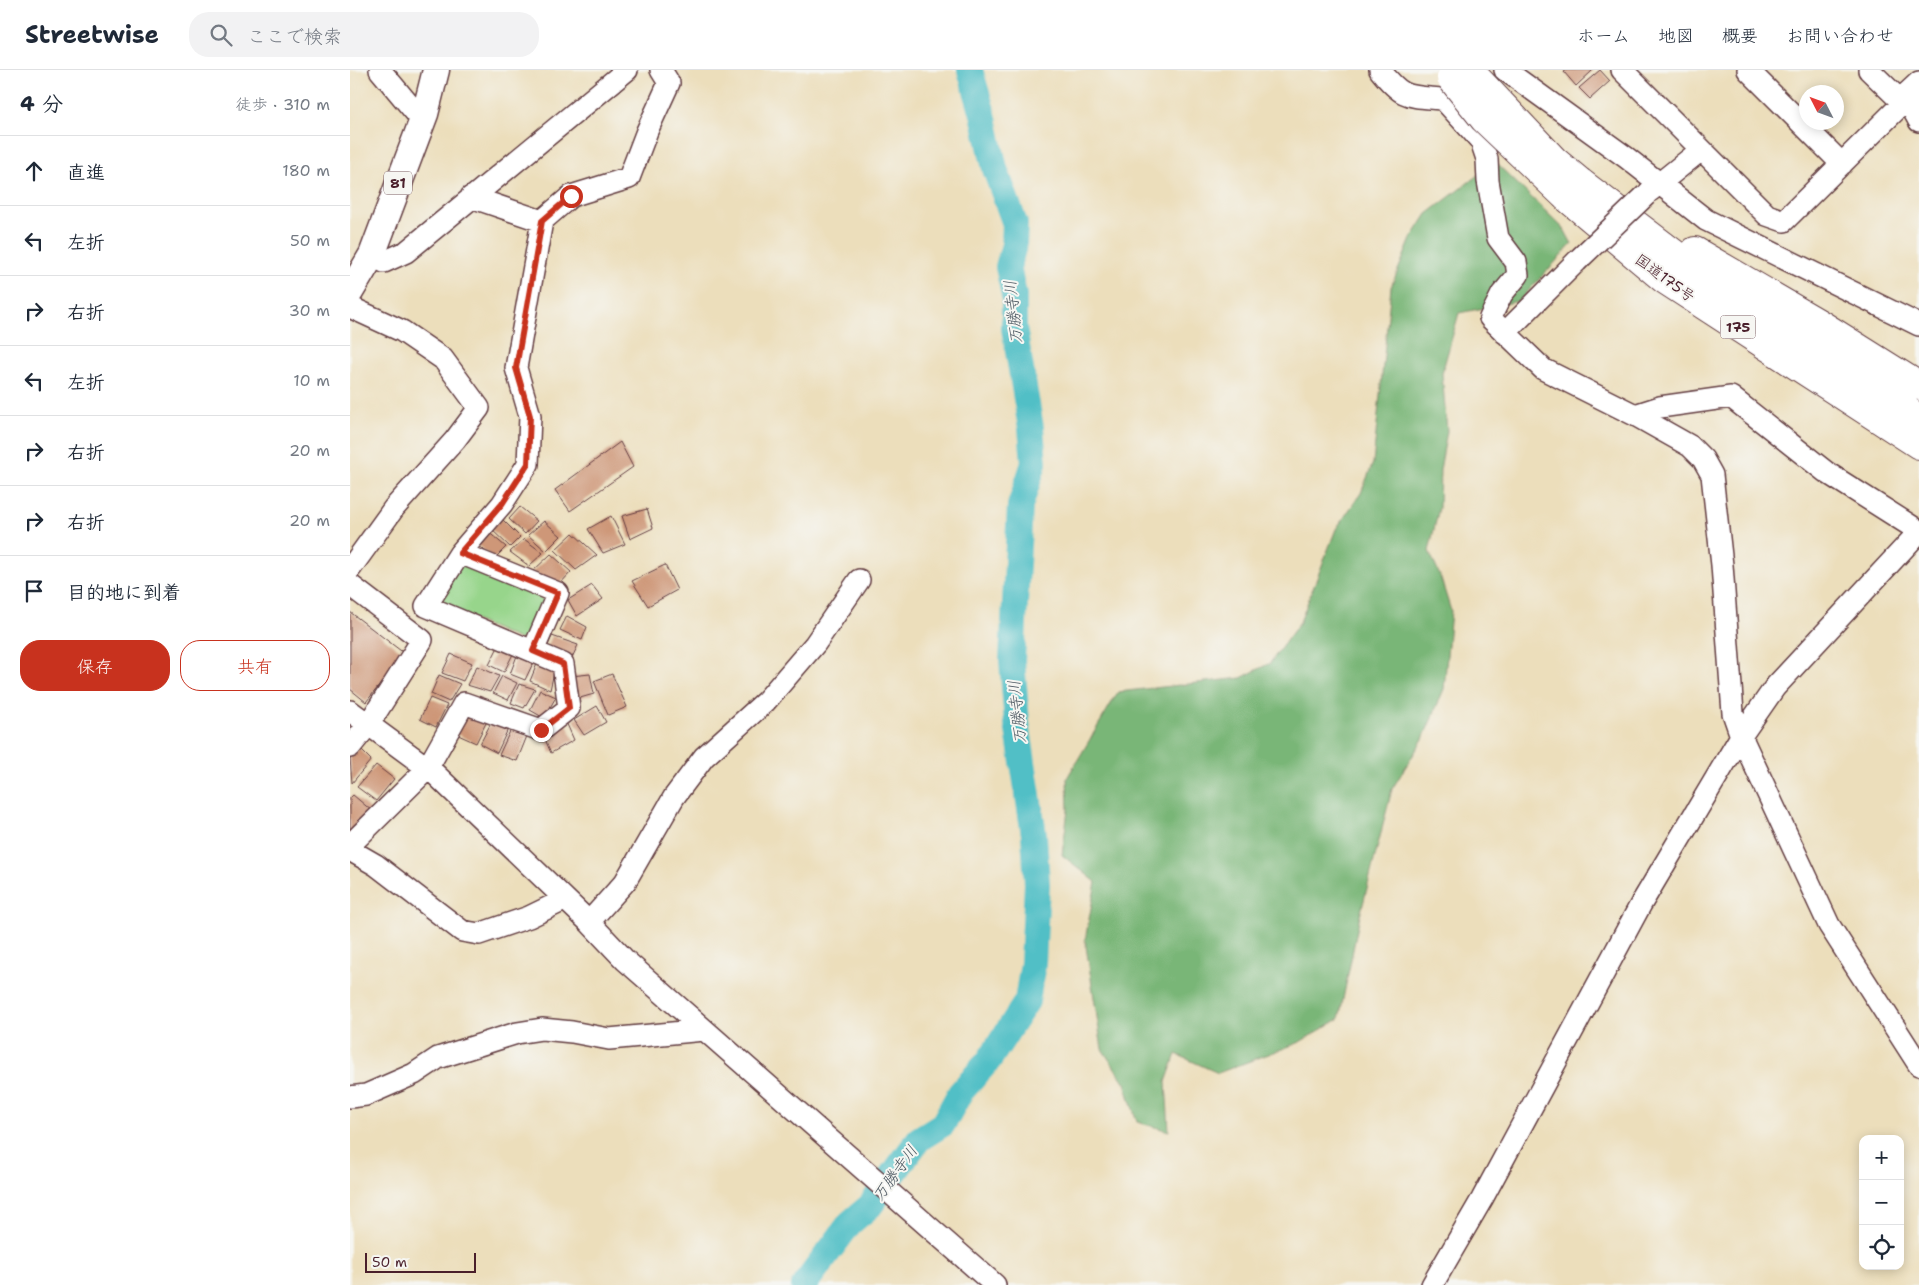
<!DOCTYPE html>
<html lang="ja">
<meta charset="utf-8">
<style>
:root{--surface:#fff;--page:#f2f2f3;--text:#1f2937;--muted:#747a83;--line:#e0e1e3;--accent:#c8321e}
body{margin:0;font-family:"Shantell Sans","Klee One",sans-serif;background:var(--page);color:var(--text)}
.controls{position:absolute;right:15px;bottom:15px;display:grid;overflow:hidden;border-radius:10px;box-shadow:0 2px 12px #0003}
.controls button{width:45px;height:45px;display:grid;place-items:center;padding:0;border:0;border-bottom:1px solid var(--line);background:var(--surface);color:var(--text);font:25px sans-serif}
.compass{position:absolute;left:1449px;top:15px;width:45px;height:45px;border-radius:50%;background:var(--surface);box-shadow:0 2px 12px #0003;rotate:312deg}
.scale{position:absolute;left:15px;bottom:12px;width:111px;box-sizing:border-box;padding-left:5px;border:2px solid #4a1f2b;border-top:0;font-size:14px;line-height:18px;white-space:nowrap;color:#4a1f2b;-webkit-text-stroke:4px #f6f6f2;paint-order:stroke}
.stop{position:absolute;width:15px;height:15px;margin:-11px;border:4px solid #c8321e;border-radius:50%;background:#fff}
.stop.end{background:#c8321e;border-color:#fff;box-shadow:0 1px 5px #0008}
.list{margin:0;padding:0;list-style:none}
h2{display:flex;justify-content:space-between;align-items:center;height:65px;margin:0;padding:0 20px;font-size:21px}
h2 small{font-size:16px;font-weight:400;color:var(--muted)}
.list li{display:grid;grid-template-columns:32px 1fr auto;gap:15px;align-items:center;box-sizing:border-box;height:70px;padding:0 20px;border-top:1px solid var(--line)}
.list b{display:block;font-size:19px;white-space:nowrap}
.list em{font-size:16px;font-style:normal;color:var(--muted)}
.actions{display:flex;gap:10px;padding:15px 20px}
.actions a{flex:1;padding:11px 0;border:1px solid var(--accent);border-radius:20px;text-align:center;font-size:18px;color:var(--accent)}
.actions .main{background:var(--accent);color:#fff}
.icon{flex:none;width:28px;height:28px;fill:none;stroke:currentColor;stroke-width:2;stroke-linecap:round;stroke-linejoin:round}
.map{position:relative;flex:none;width:1569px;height:1215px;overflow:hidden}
header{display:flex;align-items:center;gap:30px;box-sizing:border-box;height:70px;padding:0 25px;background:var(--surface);border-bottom:1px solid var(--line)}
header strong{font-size:24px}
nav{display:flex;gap:28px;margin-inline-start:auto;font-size:18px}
.search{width:350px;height:45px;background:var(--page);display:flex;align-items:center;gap:12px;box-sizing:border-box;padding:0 18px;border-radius:20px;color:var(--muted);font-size:19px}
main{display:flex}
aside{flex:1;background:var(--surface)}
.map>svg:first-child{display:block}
</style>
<header>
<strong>Streetwise</strong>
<div class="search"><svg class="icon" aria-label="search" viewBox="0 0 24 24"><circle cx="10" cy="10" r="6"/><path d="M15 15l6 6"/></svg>ここで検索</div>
<nav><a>ホーム</a><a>地図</a><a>概要</a><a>お問い合わせ</a></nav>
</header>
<main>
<aside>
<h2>4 分<small>徒歩 · 310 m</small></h2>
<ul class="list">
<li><svg class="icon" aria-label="ahead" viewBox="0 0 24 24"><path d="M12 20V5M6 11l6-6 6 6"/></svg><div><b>直進</b></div><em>180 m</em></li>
<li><svg class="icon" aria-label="left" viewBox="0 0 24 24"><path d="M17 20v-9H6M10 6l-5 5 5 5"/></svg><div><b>左折</b></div><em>50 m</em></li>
<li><svg class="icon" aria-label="right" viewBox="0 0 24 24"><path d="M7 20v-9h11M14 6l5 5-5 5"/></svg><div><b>右折</b></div><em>30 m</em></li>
<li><svg class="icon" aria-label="left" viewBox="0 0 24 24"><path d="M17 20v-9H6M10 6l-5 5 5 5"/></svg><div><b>左折</b></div><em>10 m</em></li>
<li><svg class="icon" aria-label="right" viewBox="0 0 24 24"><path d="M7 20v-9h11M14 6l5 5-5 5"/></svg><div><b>右折</b></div><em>20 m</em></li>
<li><svg class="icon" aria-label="right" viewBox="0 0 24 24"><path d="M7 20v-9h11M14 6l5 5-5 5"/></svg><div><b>右折</b></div><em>20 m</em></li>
<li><svg class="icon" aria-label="arrive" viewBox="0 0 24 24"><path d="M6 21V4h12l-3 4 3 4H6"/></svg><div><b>目的地に到着</b></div></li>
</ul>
<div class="actions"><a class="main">保存</a><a>共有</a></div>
</aside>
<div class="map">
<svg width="1569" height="1215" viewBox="0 0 1569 1215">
<rect width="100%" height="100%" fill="#f6f6f2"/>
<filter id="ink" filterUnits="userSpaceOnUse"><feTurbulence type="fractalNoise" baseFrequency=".02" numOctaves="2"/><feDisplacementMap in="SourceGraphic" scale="10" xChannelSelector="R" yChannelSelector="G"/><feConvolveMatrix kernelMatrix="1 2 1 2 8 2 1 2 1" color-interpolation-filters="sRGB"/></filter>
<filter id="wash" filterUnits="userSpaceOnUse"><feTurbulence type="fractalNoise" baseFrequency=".0096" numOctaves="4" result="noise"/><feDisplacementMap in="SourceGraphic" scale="20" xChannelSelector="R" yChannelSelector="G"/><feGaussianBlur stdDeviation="1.12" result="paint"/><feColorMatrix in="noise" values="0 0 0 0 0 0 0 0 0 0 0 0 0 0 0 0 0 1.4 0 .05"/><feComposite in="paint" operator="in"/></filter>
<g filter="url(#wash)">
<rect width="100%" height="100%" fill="#ecdebb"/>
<path fill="#97d58b" stroke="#707a5b" d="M112,490l90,35 -24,48 -91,-39z"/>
<path fill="#79b677" stroke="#626a51" d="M1145,92l69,67 8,15 -53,57 -60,12 -17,60 5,58 -7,39 -1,38 -10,43 11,25 11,35 -7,78 -21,50 -31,50 -33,131 -20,99 -41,24 -80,30 -42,-19 -10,28 3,49 -32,-9 -12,-39 -23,-34 -17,-109 11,-58 -34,-27 6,-45 -1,-32 51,-86 123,-14 29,-15 30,-41 36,-93 25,-36 12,-30 18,-176 20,-48 16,-25z"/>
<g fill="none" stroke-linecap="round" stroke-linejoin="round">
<path stroke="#51bfc6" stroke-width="26" d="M454,1215l46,-62 20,-17 49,-67 24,-15 17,-31 29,-33 38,-59 6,-38 4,-79 -3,-49 -17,-112 -5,-62 8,-155 14,-43 -3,-35 -17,-100v-33l-6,-28 6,-22 1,-21 -20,-55 -12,-55 -13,-44"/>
</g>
<g id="blocks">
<path fill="#ce9778" d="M1217,0h26l-17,16 -12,-14z
M1250,0l10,11 -20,18 -11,-11z
M270,372l13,25 -63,44 -15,-21z
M170,437l17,14 -12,13 -16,-15z
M297,439l6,19 -23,11 -8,-23z
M261,446l14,28 -22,9 -15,-24z
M150,447l20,20 -10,10 -20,-19z
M194,451l17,15 -15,15 -18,-16z
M136,460l20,17 -12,12 -19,-17z
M223,463l24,22 -21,15 -21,-20z
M174,469l19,14 -14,13 -19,-14z
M201,484l20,18 -13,14 -26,-14z
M315,495l12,25 -29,16 -16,-25z
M242,515l11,14 -26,17 -9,-16z
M0,542l55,42 -39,48 -16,-13z
M217,546l20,11 -5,13 -22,-10z
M202,566l26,9 -8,17 -24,-12z
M148,577l16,5 -10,20 -15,-7z
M168,583l16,8 -9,19 -15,-6z
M101,584l21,9 -9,18 -21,-8z
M189,589l16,8 -5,23 -20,-9z
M127,596l22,10 -9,16 -23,-7z
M240,604l4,20 -21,6 -2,-24z
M262,604l15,33 -19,8 -14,-34z
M89,605l21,9 -11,18 -18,-8z
M152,606l15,7 -9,17 -15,-7z
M169,614l16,5 -11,19 -13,-5z
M190,620l16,7 -12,21 -14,-8z
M80,628l17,7 -11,22 -16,-8z
M247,636l9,16 -22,13 -10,-15z
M117,643l20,8 -11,22 -20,-9z
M216,652l8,18 -23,13 -7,-16z
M141,653l17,6 -11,24 -17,-9z
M161,659l16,7 -10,25 -18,-6z
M9,678l12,12 -19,23 -2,-25z
M26,695l18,14 -18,22 -19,-14z
M3,725l19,16 -22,24v-37z"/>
</g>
</g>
<g filter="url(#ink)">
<use href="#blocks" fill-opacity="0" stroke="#623c41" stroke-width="1"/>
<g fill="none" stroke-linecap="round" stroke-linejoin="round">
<defs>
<path id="minor" d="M30,0l41,49
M1030,0c23,29 27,26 63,29l38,42 6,18 1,22 10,57 18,24 2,13 -16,19 -12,24 53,51 92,46 55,31 13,13 9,16 10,90 11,148 8,23 88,189 90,140
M1155,0l122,88 79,62 213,105
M1272,0l145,145 17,6 119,-118 2,-8 14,-13
M1398,0l94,94
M1519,0l34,33
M1555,25l14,26
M1300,121l51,-41
M192,151l29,-25 58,-18 18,-47 22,-48 -8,-13
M22,185l12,7 22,-10 221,-182
M0,237l52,24 41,28 36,49 -24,32 -61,68 -44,61
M1155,263l72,-72
M1285,345l25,-8 71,-10 95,75 93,59
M110,483l42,-49 26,-40 2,-48 -14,-48 26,-147 -71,-24
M0,515l72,55 -54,85 -18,22
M0,641l83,61 156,150 36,38 370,325
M0,775l77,-76 37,-66 77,27 28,-22 -6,-44 -137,-58 34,-53 98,40 -25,58
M0,780l26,15 86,66 17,3 50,-17 35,-17
M239,852l36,-40 49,-85 30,-40 62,-56 49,-57 44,-64
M0,1027l16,-2 48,-21 24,-16 79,-25 25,-4 30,3 37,7 95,-9
M1082,1215l50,-86 159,-295 100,-168 34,-49 144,-155"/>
<path id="major" d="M0,222l22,-37 53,-141 11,-44"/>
<path id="highway" d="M1230,112l163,124 176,112
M1216,127l99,83 254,165
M1345,181l127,74 97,61"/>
</defs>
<use href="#minor" stroke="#623c41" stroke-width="24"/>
<use href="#major" stroke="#623c41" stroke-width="29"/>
<use href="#highway" stroke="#623c41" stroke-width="30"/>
<use href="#minor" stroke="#fff" stroke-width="21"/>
<use href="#major" stroke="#fff" stroke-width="26"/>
<use href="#highway" stroke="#fff" stroke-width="28"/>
<defs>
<path id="minor-bridge" d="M1227,191l69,-66"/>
<path id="highway-bridge" d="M1119,0l86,91 25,21
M1101,8l33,41 82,78"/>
</defs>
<use href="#minor-bridge" stroke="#623c41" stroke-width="24" stroke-linecap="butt"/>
<use href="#highway-bridge" stroke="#623c41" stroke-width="30" stroke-linecap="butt"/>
<use href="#minor-bridge" stroke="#fff" stroke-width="21"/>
<use href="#highway-bridge" stroke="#fff" stroke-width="28"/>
</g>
</g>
<g fill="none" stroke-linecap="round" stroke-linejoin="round" filter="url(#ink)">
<path stroke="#c8321e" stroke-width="6" d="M191,660l28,-22 -6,-44 -30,-13 25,-58 -98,-40 42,-49 26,-40 2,-48 -14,-48 26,-147 29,-25"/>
</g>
<g text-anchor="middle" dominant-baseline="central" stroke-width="4" stroke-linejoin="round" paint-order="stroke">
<g fill="#f6f6f2" stroke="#7e6067" stroke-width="1">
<rect x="34" y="101.5" width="28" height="23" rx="4"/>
<rect x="1370.5" y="245.5" width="35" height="23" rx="4"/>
</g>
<g font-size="14" font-weight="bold" fill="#4a1f2b">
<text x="48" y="113">81</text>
<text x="1388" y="257">175</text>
</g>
<g font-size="15" fill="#4a1f2b" stroke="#f6f6f2">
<text transform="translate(1315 208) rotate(36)">国道175号</text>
</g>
<g font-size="16" font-style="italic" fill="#4c5761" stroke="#f6f6f2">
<text transform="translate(663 242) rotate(-96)">万勝寺川</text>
<text transform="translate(667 642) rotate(-96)">万勝寺川</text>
<text transform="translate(545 1103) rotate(-54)">万勝寺川</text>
</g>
</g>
</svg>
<div class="controls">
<button>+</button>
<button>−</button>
<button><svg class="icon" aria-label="locate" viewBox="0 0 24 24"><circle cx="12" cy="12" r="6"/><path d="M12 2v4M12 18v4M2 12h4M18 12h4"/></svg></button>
</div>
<svg class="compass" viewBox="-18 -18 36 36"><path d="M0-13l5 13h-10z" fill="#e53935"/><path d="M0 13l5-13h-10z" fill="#747a83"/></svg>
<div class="scale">50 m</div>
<div class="stop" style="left:221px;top:126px"></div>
<div class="stop end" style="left:191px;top:660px"></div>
</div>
</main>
